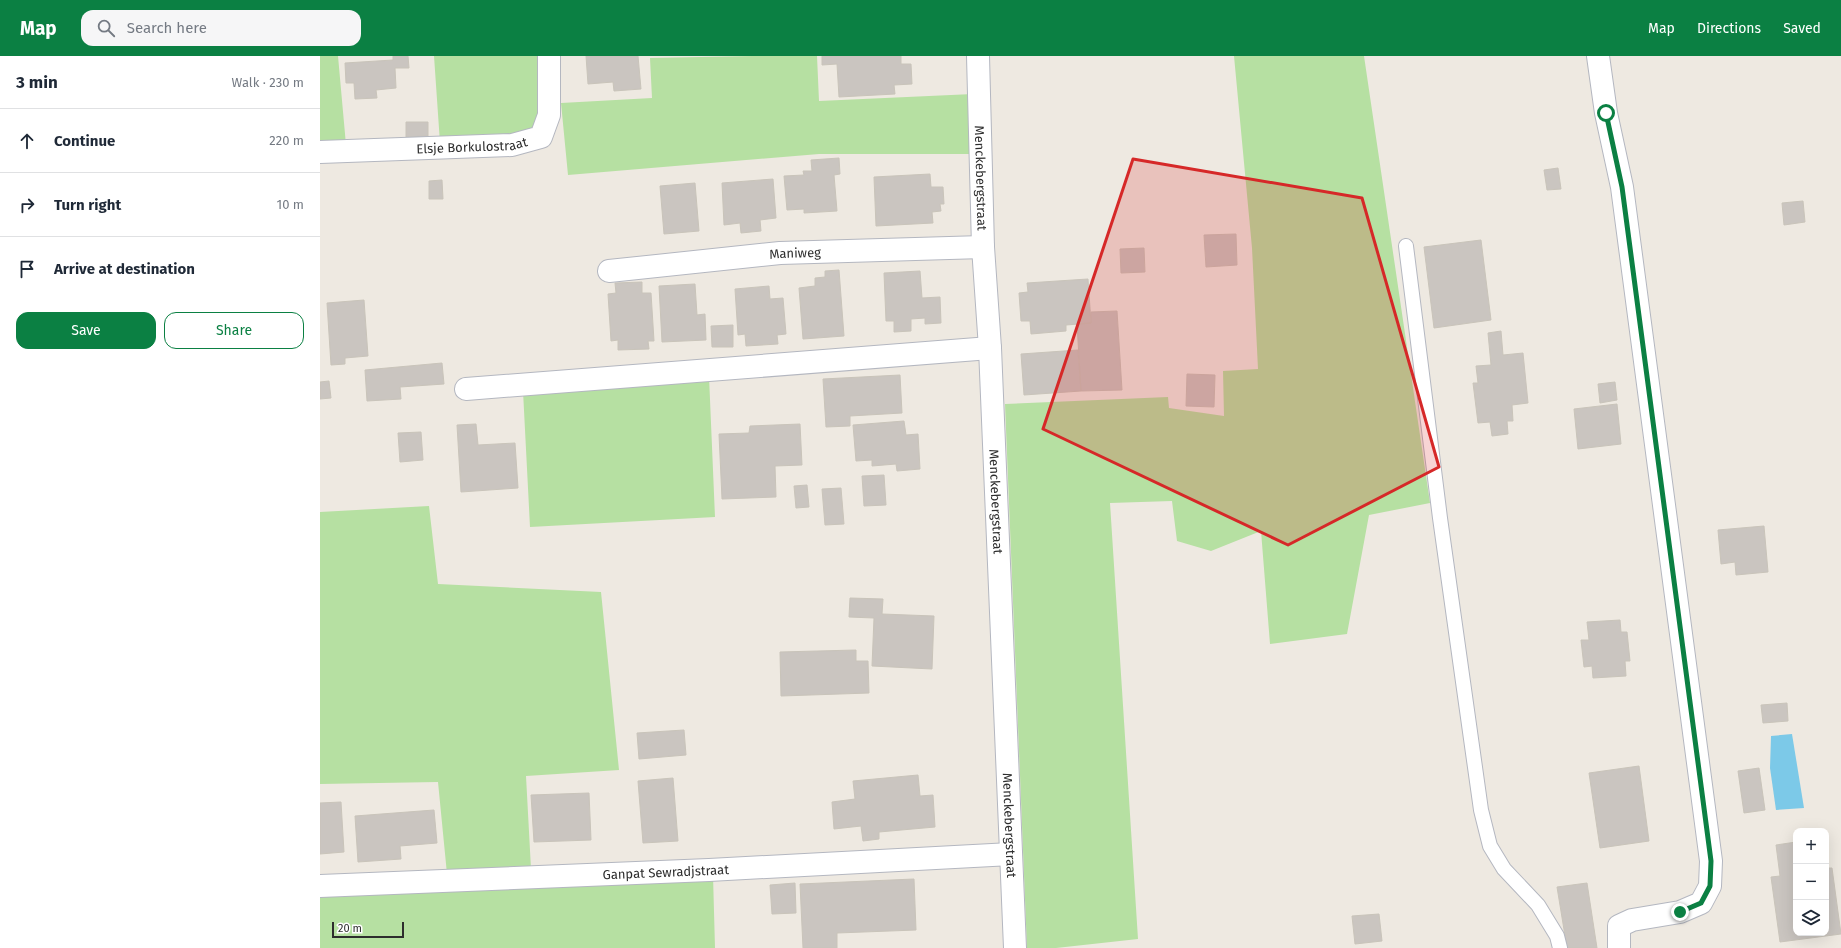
<!DOCTYPE html>
<meta charset="utf-8">
<style>
:root{--surface:#fff;--page:#f6f6f7;--text:#1f2937;--muted:#747a83;--line:#e0e1e3;--accent:#0b8043}
body{margin:0;font-family:"Fira Sans",sans-serif;background:var(--page);color:var(--text)}
.controls{position:absolute;right:12px;bottom:12px;display:grid;overflow:hidden;border-radius:8px;box-shadow:0 4px 16px #0002}
.controls button{width:36px;height:36px;display:grid;place-items:center;padding:0;border:0;border-bottom:1px solid var(--line);background:var(--surface);color:var(--text);font:20px sans-serif}
.scale{position:absolute;left:12px;bottom:10px;width:72px;box-sizing:border-box;padding-left:4px;border:2px solid #2d2d2d;border-top:0;font-size:11px;line-height:14px;white-space:nowrap;color:#2d2d2d;-webkit-text-stroke:3px #fff;paint-order:stroke}
.stop{position:absolute;width:12px;height:12px;margin:-9px;border:3px solid #0b8043;border-radius:50%;background:#fff}
.stop.end{background:#0b8043;border-color:#fff;box-shadow:0 1px 4px #0008}
.list{margin:0;padding:0;list-style:none}
h2{display:flex;justify-content:space-between;align-items:center;height:52px;margin:0;padding:0 16px;font-size:17px}
h2 small{font-size:13px;font-weight:400;color:var(--muted)}
.list li{display:grid;grid-template-columns:26px 1fr auto;gap:12px;align-items:center;box-sizing:border-box;height:64px;padding:0 16px;border-top:1px solid var(--line)}
.list b{display:block;font-size:15px;white-space:nowrap}
.list em{font-size:13px;font-style:normal;color:var(--muted)}
.actions{display:flex;gap:8px;padding:12px 16px}
.actions a{flex:1;padding:9px 0;border:1px solid var(--accent);border-radius:12px;text-align:center;font-size:14px;color:var(--accent)}
.actions .main{background:var(--accent);color:#fff}
.icon{flex:none;width:22px;height:22px;fill:none;stroke:currentColor;stroke-width:2;stroke-linecap:round;stroke-linejoin:round}
.map{position:relative;flex:none;width:1521px;height:892px;overflow:hidden}
header{display:flex;align-items:center;gap:24px;box-sizing:border-box;height:56px;padding:0 20px;background:var(--accent);color:#fff}
header strong{font-size:19px}
nav{display:flex;gap:22px;margin-inline-start:auto;font-size:14px}
.search{width:280px;height:36px;background:var(--page);display:flex;align-items:center;gap:10px;box-sizing:border-box;padding:0 14px;border-radius:12px;color:var(--muted);font-size:15px}
main{display:flex}
aside{flex:1;background:var(--surface)}
.map>svg:first-child{display:block}
</style>
<header>
<strong>Map</strong>
<div class="search"><svg class="icon" aria-label="search" viewBox="0 0 24 24"><circle cx="10" cy="10" r="6"/><path d="M15 15l6 6"/></svg>Search here</div>
<nav><a>Map</a><a>Directions</a><a>Saved</a></nav>
</header>
<main>
<aside>
<h2>3 min<small>Walk · 230 m</small></h2>
<ul class="list">
<li><svg class="icon" aria-label="ahead" viewBox="0 0 24 24"><path d="M12 20V5M6 11l6-6 6 6"/></svg><div><b>Continue</b></div><em>220 m</em></li>
<li><svg class="icon" aria-label="right" viewBox="0 0 24 24"><path d="M7 20v-9h11M14 6l5 5-5 5"/></svg><div><b>Turn right</b></div><em>10 m</em></li>
<li><svg class="icon" aria-label="arrive" viewBox="0 0 24 24"><path d="M6 21V4h12l-3 4 3 4H6"/></svg><div><b>Arrive at destination</b></div></li>
</ul>
<div class="actions"><a class="main">Save</a><a>Share</a></div>
</aside>
<div class="map">
<svg width="1521" height="892" viewBox="0 0 1521 892">
<rect width="100%" height="100%" fill="#eee9e1"/>
<path fill="#b6e0a2" d="M0,0h18l8,89 -26,1z
M114,0h108l1,60 -10,17 -93,10z
M432,0h65l2,45 154,-7 1,60h-155l-251,21 -7,-72 91,-5 -2,-40z
M914,0h130l66,447 -61,12 -22,119 -77,10 -9,-113 -50,20 -34,-10 -5,-40 -62,2 28,436 -82,9h-29l-22,-544 163,-7 1,11 55,8 -1,-45 35,-2 -6,-121z
M389,320l6,141 -185,10 -7,-136z
M109,450l9,78 163,8 18,178 -93,6 5,93 -84,5 -9,-92 -118,2v-272z
M393,819l2,73h-395v-51z"/>
<path fill="#7cc9e8" d="M1472,678l12,74 -28,2 -6,-42 1,-32z"/>
<path fill="#cac5c0" stroke="#c9c4ba" d="M73,0h15l1,12h-14l1,20 -20,2 1,8 -22,1 -1,-16h-8l-1,-20 48,-3z
M266,0h52l3,33 -27,2 -1,-9 -25,2z
M502,0h79v8h10l1,20 -18,1 1,9 -56,3 -2,-33 -15,1z
M86,66h22v14l-22,1z
M519,102l1,16 -6,1 3,36 -33,2v-4l-17,1 -3,-34 20,-1 -1,-4h9l-1,-11z
M1238,112l3,21 -14,1 -3,-20z
M610,118l1,13h12l1,17h-4l1,7 -9,1 1,11 -57,3 -2,-49z
M453,123l3,39 -16,2 1,11 -20,2 -1,-10 -16,2 -2,-42z
M122,124l1,19h-14v-18z
M375,127l4,48 -35,3 -4,-48z
M1483,145l2,21 -21,3 -2,-22z
M916,178l1,31 -31,2 -2,-32z
M1161,184l10,80 -57,8 -10,-81z
M824,192l1,24 -24,1 -1,-24z
M519,214l5,66 -41,3 -4,-51 16,-2v-8l10,-1v-6z
M600,215l2,27 18,-1 1,26 -16,1v-6l-14,1v12l-17,1v-11h-8l-2,-48z
M768,223l3,44 -25,2v6l-35,3 -1,-13h-9l-2,-28 9,-1 -1,-9z
M322,226v11h9l3,48h-6l1,8 -31,1v-10l-7,1 -3,-47 8,-1 -1,-10z
M375,228l2,31 8,-1 1,26 -44,2 -3,-56z
M449,230l1,13 13,-1 3,36 -9,1 1,9 -32,2 -1,-12 -7,1 -3,-46z
M44,244l4,56 -23,2v6l-14,1 -4,-62z
M797,255l5,79 -41,1 -4,-67 14,-1v-11z
M413,269v22h-21l-1,-21z
M1181,275l2,24 20,-2 5,50 -16,2 1,16h-6l1,13 -16,2 -2,-14 -12,1 -5,-40h5l-2,-17 15,-1 -3,-32z
M758,294l3,41 -57,4 -3,-41z
M122,307l2,21 -44,3 1,12 -34,2 -2,-31z
M867,318l28,1 -1,32 -28,-1z
M580,319l2,38 -52,3v10l-24,1 -3,-48z
M9,325l2,17 -11,1v-17z
M1295,326l2,18 -17,3 -2,-19z
M1297,348l4,40 -43,5 -4,-40z
M584,365l2,14 12,-1 2,35 -23,2 -1,-7 -24,2v-6l-16,1 -3,-36z
M156,368l2,21 37,-2 3,45 -57,4 -4,-67z
M480,368l2,41 -27,1 1,31 -54,2 -3,-65 30,-1 1,-7z
M101,376l2,28 -23,2 -2,-29z
M564,419l2,30 -22,1 -2,-30z
M487,429l2,22 -13,1 -2,-22z
M521,432l3,36 -19,1 -3,-36z
M1444,470l4,46 -32,3 -1,-13 -14,2 -3,-34z
M530,542l33,1 -1,15 52,2 -2,53 -60,-3 2,-48 -25,-1z
M1300,564l1,12h6l3,29h-5l1,15 -33,2 -1,-12 -8,1 -3,-27h8l-2,-18z
M536,594v11h12l1,32 -88,3 -1,-44z
M1467,647l1,18 -25,2 -2,-18z
M364,674l2,25 -47,4 -2,-26z
M1319,710l10,75 -49,7 -11,-75z
M1439,712l6,42 -21,3 -6,-42z
M598,719l2,21 13,-1 2,32 -56,5v7l-16,2 -2,-15 -27,3 -2,-27 23,-3 -2,-18z
M353,722l5,63 -35,2 -5,-62z
M269,737l2,47 -57,2 -3,-47z
M21,746l3,50 -24,2v-51z
M114,754l3,33 -37,3 1,13 -43,3 -3,-46z
M1476,786v91h30v-72l1,7h5l9,66 -61,8 -9,-65 9,-1 -4,-31z
M594,823l2,51 -79,3v15h-34l-3,-64z
M475,827l1,30 -24,1 -2,-29z
M1267,827l10,65h-30l-10,-61z
M1059,858l3,27 -27,3 -3,-28z"/>
<g fill="none" stroke-linecap="round" stroke-linejoin="round">
<defs>
<path id="lane" d="M1086,190l34,272 41,292 9,36 14,23 34,36 19,31 3,12"/>
<g id="street">
<path id="s1" d="M658,0l5,191 7,101 25,600"/>
<path d="M1278,0l8,57 16,74 89,674 -1,25 -9,17 -21,9 -48,8 -13,6v22"/>
<path id="s2" d="M0,96l192,-7 29,-8 8,-22v-59"/>
<path id="s3" d="M289,215l171,-18 203,-6"/>
<path d="M146,333l524,-41"/>
<path id="s4" d="M0,830l389,-16 302,-16"/>
</g>
</defs>
<use href="#lane" stroke="#b4b7c0" stroke-width="16"/>
<use href="#street" stroke="#b4b7c0" stroke-width="24"/>
<use href="#lane" stroke="#fff" stroke-width="14"/>
<use href="#street" stroke="#fff" stroke-width="22"/>
</g>
<g fill="none" stroke-linecap="round" stroke-linejoin="round">
<path stroke="#0b8043" stroke-width="5" d="M1286,57l16,74 89,674 -1,25 -9,17 -21,9"/>
</g>
<path fill="#d62828" fill-opacity="0.2" stroke="#d62828" stroke-width="3" stroke-linejoin="round" d="M813,103l229,39 77,269 -151,78 -245,-116z"/>
<g text-anchor="middle" dominant-baseline="central" stroke-width="3" stroke-linejoin="round" paint-order="stroke">
<g font-size="13" fill="#2d2d2d" stroke="#fff">
<text stroke="none"><textPath href="#s2" startOffset="152">Elsje Borkulostraat</textPath></text>
<text stroke="none"><textPath href="#s1" startOffset="122">Menckebergstraat</textPath></text>
<text stroke="none"><textPath href="#s3" startOffset="187">Maniweg</textPath></text>
<text stroke="none"><textPath href="#s1" startOffset="446">Menckebergstraat</textPath></text>
<text stroke="none"><textPath href="#s1" startOffset="770">Menckebergstraat</textPath></text>
<text stroke="none"><textPath href="#s4" startOffset="346">Ganpat Sewradjstraat</textPath></text>
</g>
</g>
</svg>
<div class="controls">
<button>+</button>
<button>−</button>
<button><svg class="icon" aria-label="layers" viewBox="0 0 24 24"><path d="M12 4l9 5-9 5-9-5zM3 14l9 5 9-5"/></svg></button>
</div>
<div class="scale">20 m</div>
<div class="stop" style="left:1286px;top:57px"></div>
<div class="stop end" style="left:1360px;top:856px"></div>
</div>
</main>
